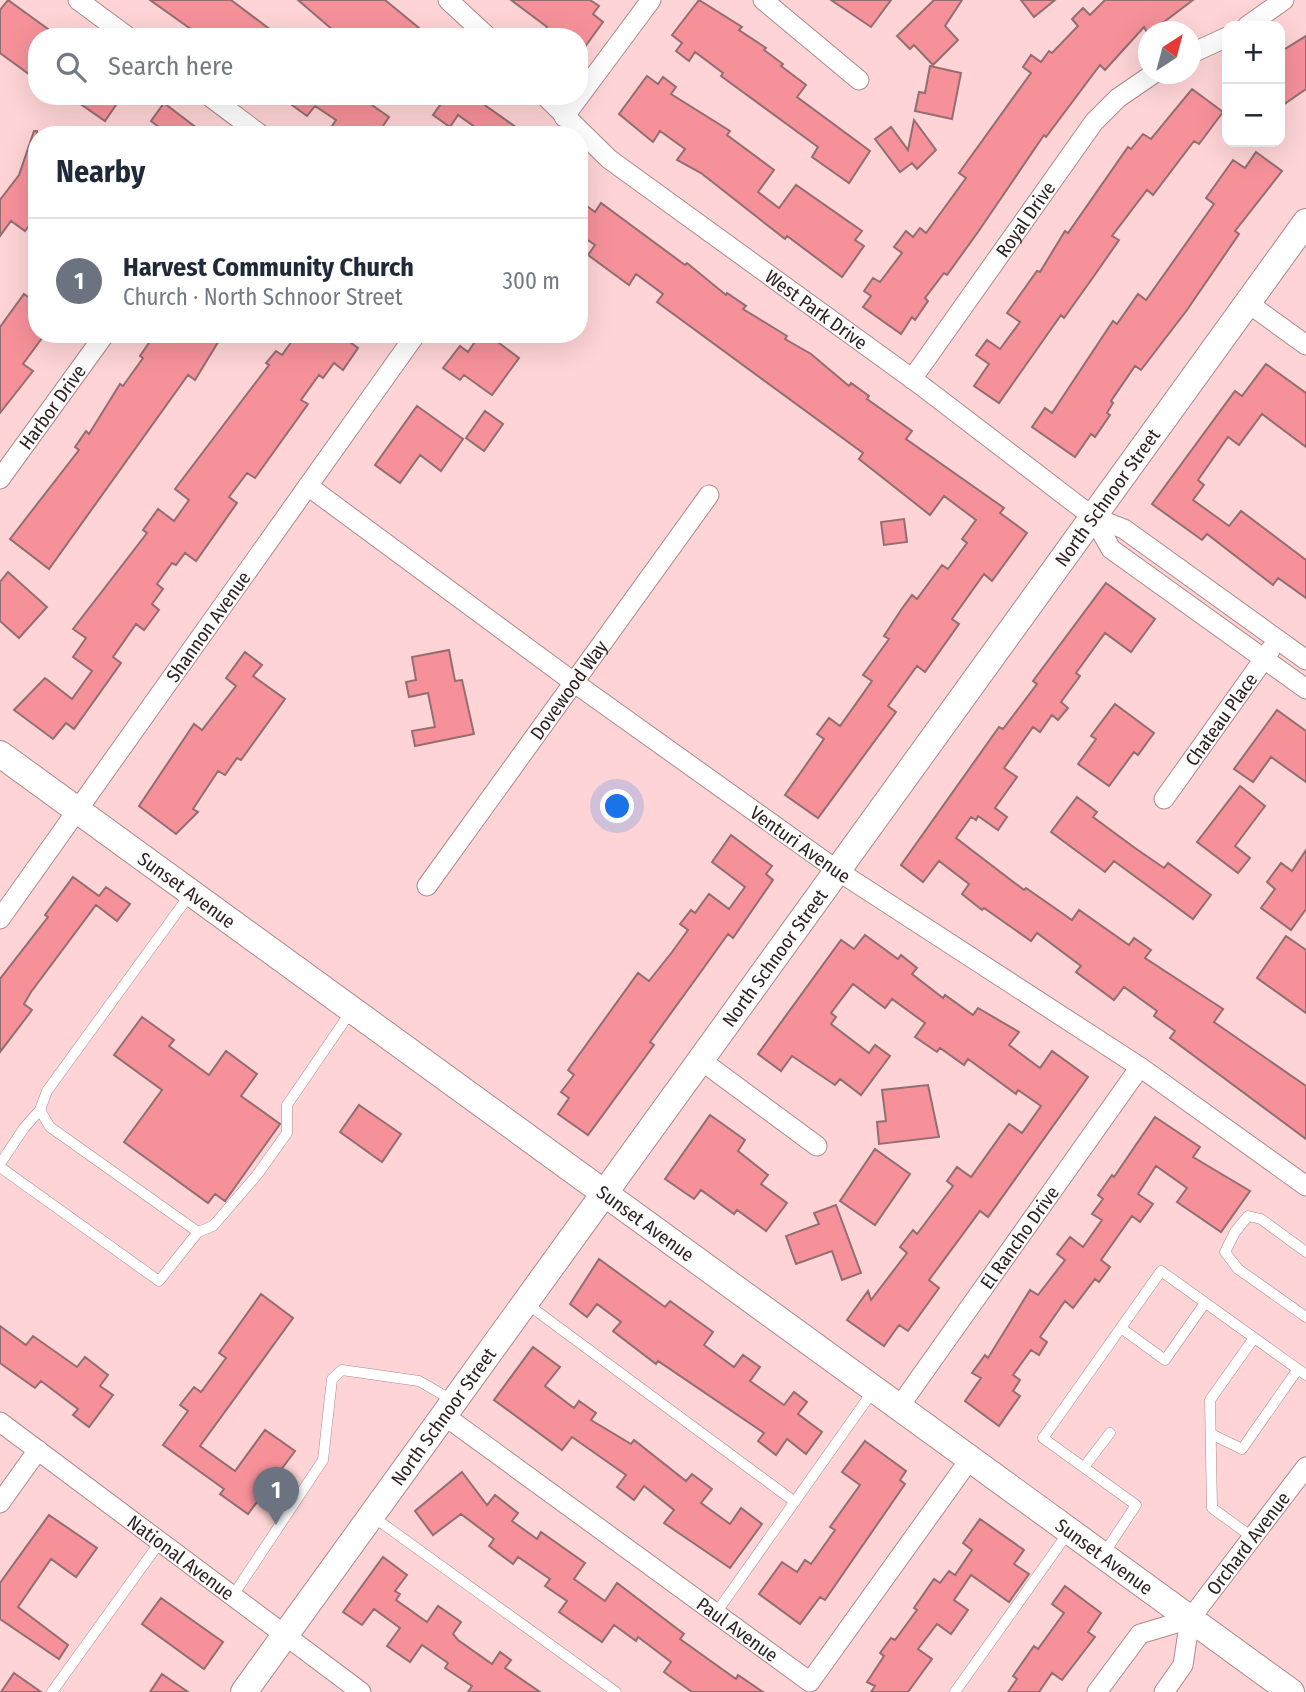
<!DOCTYPE html>
<meta charset="utf-8">
<style>
:root{--surface:#fff;--page:#f6f6f7;--text:#1f2937;--muted:#747a83;--line:#e0e1e3;--accent:#3b768e}
body{margin:0;font-family:"Fira Sans Condensed",sans-serif;background:var(--page);color:var(--text)}
.controls{position:absolute;right:21px;top:21px;display:grid;overflow:hidden;border-radius:14px;box-shadow:0 7px 28px #0002}
.controls button{width:63px;height:63px;display:grid;place-items:center;padding:0;border:0;border-bottom:2px solid var(--line);background:var(--surface);color:var(--text);font:35px sans-serif}
.compass{position:absolute;left:1138px;top:21px;width:63px;height:63px;border-radius:50%;background:var(--surface);box-shadow:0 7px 28px #0002;rotate:36deg}
.you{position:absolute;left:618px;top:807px;width:24px;height:24px;margin:-18px;border:5px solid #fff;border-radius:50%;background:#1a73e8;box-shadow:0 0 0 10px #1a73e833}
.badge{display:grid;place-items:center;width:46px;height:46px;border-radius:50%;background:var(--accent);color:#fff;font-size:23px;font-weight:700}
.pin{position:absolute;translate:-50% -58px;filter:drop-shadow(0 2px 4px #0008)}
.pin::after{content:'';position:absolute;top:37px;width:24px;height:21px;background:inherit;clip-path:polygon(0 0,100% 0,50% 100%)}
.list{margin:0;padding:0;list-style:none}
h2{display:flex;justify-content:space-between;align-items:center;height:91px;margin:0;padding:0 28px;font-size:30px}
h2 small{font-size:23px;font-weight:400;color:var(--muted)}
.list li{display:grid;grid-template-columns:46px 1fr auto;gap:21px;align-items:center;box-sizing:border-box;height:126px;padding:0 28px;border-top:2px solid var(--line)}
.list b{display:block;font-size:26px;white-space:nowrap}
.list p{margin:0;font-size:23px;white-space:nowrap;color:var(--muted)}
.list em{font-size:23px;font-style:normal;color:var(--muted)}
.icon{flex:none;width:38px;height:38px;fill:none;stroke:currentColor;stroke-width:2;stroke-linecap:round;stroke-linejoin:round}
.map{position:relative;flex:none;width:1306px;height:1692px;overflow:hidden}
.search{position:absolute;background:var(--surface);box-shadow:0 7px 28px #0002;left:28px;top:28px;width:560px;height:77px;display:flex;align-items:center;gap:18px;box-sizing:border-box;padding:0 24px;border-radius:28px;color:var(--muted);font-size:26px}
.panel{position:absolute;background:var(--surface);box-shadow:0 7px 28px #0002;left:28px;top:126px;width:560px;height:217px;border-radius:28px}
.map>svg:first-child{display:block}
</style>
<div class="map">
<svg width="1306" height="1692" viewBox="0 0 1306 1692">
<rect width="100%" height="100%" fill="#fed4d6"/>
<path fill="#f6919a" stroke="#936e70" stroke-width="2" d="M8,0l51,37h-22v43l-37,-27v-43z
M150,0h81l49,37h-78z
M298,0h87l45,37h-89z
M511,0h79l9,6 -6,8 10,8 -24,33v-18h-39l7,-10z
M699,0l43,27 -3,3 27,18 -2,2 19,14 -2,2 25,19 -9,12 73,54 -21,32 -37,-26 6,-10 -97,-71 2,-3 -28,-21 -6,9 -13,-10 6,-8 -10,-8z
M831,0h60l-20,27z
M934,0h28l-17,26 13,14 -25,25 -19,-20 -4,4 -13,-13z
M1021,0h34l-21,17z
M1105,0h88l-45,34 -4,-7 -39,43 -5,-5 -54,72 -2,-2 -66,97 -31,43 -3,-2 -19,25 3,3 -13,19 -3,-3 -11,17 -38,-27 8,-11 -7,-5 9,-13 7,4 22,-29 -8,-6 12,-16 7,6 7,-9 6,5 40,-55 -7,-5 72,-100 -8,-6 8,-12 10,7 8,-11 3,2 26,-27 -6,-7 11,-11 7,7z
M1306,36v53l-26,18v-55z
M930,66l31,7 -9,46 -37,-8 4,-19 6,1z
M647,76l11,8 5,-7 13,10 -5,7 59,37 -3,4 47,35 -16,22 21,16 17,-23 66,46 -7,9 9,6 -22,31 -55,-41 -2,3 -84,-66 -24,-13 8,-11 -25,-18 -7,11 -34,-28z
M1192,89l31,23 -24,32 -5,-3 -41,54 -6,-5 -35,46 7,4 -25,36 -30,42 -3,-3 -62,88 -25,-17 15,-22 -13,-9 11,-15 13,9 20,-27 -13,-9 30,-42 3,1 25,-41 3,2 60,-86 3,2 12,-15 8,5z
M69,96h53l-17,25z
M298,96h61l30,21 -12,18h-32l-13,-9 4,-6 -21,-14 -8,10 -15,-11z
M427,96h45l55,39h-41l-28,-20 -8,12 -17,-12 7,-10z
M164,103l42,32h-51l5,-7 -9,-7z
M914,120l22,30 -19,19 -5,-6 -12,9 -25,-33 16,-12 17,23z
M34,131h3v84l-12,16 -14,-10 -11,15v-36l19,-25z
M1256,152l26,19 -47,60 4,3 -52,76 -46,60 -6,-4 -24,35 2,2 -6,10 3,2 -15,22 -4,-3 -16,23 -43,-30 13,-19 7,5 61,-92 4,3 21,-30 8,6 68,-96 -8,-6 27,-38 12,8z
M579,200l16,12 6,-9 84,62 2,-2 39,32 1,-2 19,13 -3,3 44,27 -2,3 26,15 38,32 2,-3 18,13 -2,3 45,32 -6,8 98,69 -4,5 27,20 -35,48 -8,-7 -32,45 7,5 -34,48 -8,-6 -29,40 8,6 -78,106 -33,-23 39,-56 -7,-5 12,-16 11,8 32,-45 -9,-6 26,-36 -5,-3 17,-26 11,-15 5,4 25,-34 6,4 19,-26 -5,-4 14,-19 -32,-24 -14,19 -71,-56 4,-6 -206,-151 6,-8 -27,-20 -7,11 -41,-30 7,-10 -16,-11z
M24,294l13,9v31h8l-22,30 10,7 -33,42v-86z
M155,334h68l-28,46 -7,-5 -139,194 -39,-30 69,-89 -4,-3 11,-16 3,3 31,-50 3,2 20,-28 -3,-2z
M297,334h42l19,14 -15,22 -9,-7 -11,15 -4,-3 -18,25 7,4 -53,74 -8,-5 -18,24 8,6 -41,58 -11,-8 -9,12 -4,-2 -15,21 6,5 -11,15 7,6 -15,20 -8,-6 -23,33 8,6 -47,66 -8,-6 -13,16 -39,-29 31,-32 27,21 20,-28 -19,-14 13,-19 -13,-9 74,-96 -4,-3 15,-21 16,12 15,-21 -14,-11 94,-124 -3,-2 10,-12 6,4z
M480,334h7l32,24 -27,37 -28,-20 -4,5 -17,-12 17,-22 8,6z
M1266,364l40,29v54l-44,-33 -23,31 -11,-8 -30,43 6,5 -11,15 36,26 12,-15 65,49v38l-28,-20 -5,7 -66,-51 -5,6 -50,-36 83,-113 7,5z
M417,406l46,33 -22,32 -21,-16 -20,28 -25,-18z
M485,411l18,13 -19,27 -18,-13z
M904,519l3,23 -23,3 -3,-23z
M8,572l39,35 -28,31 -19,-17v-39z
M1106,583l49,36 -24,33 -26,-19 -29,40 4,3 -19,26 7,6 -10,12 -6,-5 -12,17 -7,-5 -29,41 13,9 -22,31 12,9 -9,13 -20,-14 -2,4 -5,-3 -15,21 68,52 2,-2 46,32 7,-10 50,35 5,-7 17,12 -6,8 78,51 -9,13 92,64v53l-136,-101 5,-7 -21,-15 3,-5 -33,-24 -10,13 -38,-28 5,-6 -44,-33 -6,8 -47,-33 -2,2 -20,-16 7,-10 -30,-23 -16,21 -22,-17 98,-138 4,2 34,-45 -4,-3z
M449,650l6,31 7,-1 12,54 -59,12 -3,-15 23,-4 -7,-34 -19,4 -3,-15 10,-2 -4,-23z
M245,652l17,13 -9,11 32,23 -44,61 -4,-2 -12,17 -7,-4 -25,38 5,3 -22,22 -37,-28 55,-82 8,6 34,-44 -10,-8z
M1115,704l39,29 -16,22 -4,-3 -25,34 -31,-22 18,-25 -5,-3z
M1277,710l29,21v51l-35,-25 -18,25 -19,-13z
M1240,786l25,20 -30,40 15,12 -12,15 -41,-31z
M1077,797l20,15 -4,5 42,31 29,20 4,-5 43,32 -18,24 -79,-58 -9,11 -54,-40z
M731,835l41,31 -6,8 7,6 -40,58 -5,-4 -28,39 -50,69 4,3 -66,90 -30,-21 11,-16 -8,-6 13,-17 -6,-5 70,-97 11,8 23,-29 16,-22 -8,-6 11,-14 4,3 14,-19 20,15 16,-22 -33,-25z
M1306,850v59l-15,21 -30,-22 14,-19 -8,-7 14,-19 11,8z
M73,877l26,19 7,-9 24,17 -13,17 -21,-16 -65,87 -7,12 8,6 -32,42v-73l48,-62 -3,-2z
M865,935l33,24 3,-4 16,13 -5,6 31,24 2,-3 28,20 5,-7 41,24 -10,13 31,23 12,-17 36,26 -100,140 -8,-6 -51,69 10,8 -31,43 -9,-6 -15,21 -37,-26 21,-29 3,9 36,-47 -7,-6 13,-17 4,4 36,-48 -6,-5 10,-14 14,10 38,-53 13,9 19,-27 -23,-16 -2,4 -48,-35 -4,6 -24,-17 -3,4 -22,-15 10,-14 -33,-24 -7,9 -32,-24 -22,29 5,4 -5,7 38,29 6,-8 15,11 -29,39 -21,-16 -5,6 -43,-29 -11,15 -23,-17 83,-114 13,9z
M1286,936l20,14v63l-49,-35z
M142,1017l32,23 -5,6 40,29 17,-24 31,23 -16,22 39,28 -55,77 -10,-7 -7,9 -84,-61 38,-52 -48,-35z
M928,1085l11,52 -60,7 -2,-22 9,-1 -4,-31z
M359,1105l42,29 -19,28 -42,-30z
M710,1115l35,25 -7,11 30,24 -7,9 26,19 -21,28 -29,-21 -3,4 -33,-24 -7,9 -29,-20z
M1155,1117l45,30 -7,10 57,34 -29,41 -44,-30 10,-14 -31,-22 -18,28 15,10 -13,18 -8,-6 -31,44 9,7 -11,15 -4,-3 -22,29 -8,-7 -25,36 7,5 -8,13 -8,-5 -18,25 7,5 -7,11 7,5 -21,30 -34,-25 16,-23 -9,-5 13,-18 3,3 42,-68 8,5 27,-35 -8,-6 13,-17 13,10 19,-27 -10,-6 11,-15 -5,-4 14,-20 2,2z
M875,1149l35,25 -35,51 -35,-24z
M836,1205l25,68 -19,7 -10,-29 -36,13 -10,-28 33,-12 -5,-11z
M599,1259l66,48 5,-6 43,31 -9,13 30,22 9,-12 17,12 -10,14 34,24 10,-13 13,10 -9,12 24,18 -16,22 -19,-15 -11,16 -18,-14 6,-8 -106,-72 -2,3 -43,-33 8,-9 -24,-18 -10,13 -17,-13z
M261,1294l32,24 -93,128 35,25 30,-41 30,21 -47,63 -28,-20 4,-5 -61,-44 25,-34 -8,-6 14,-18 7,5 25,-34 -7,-5z
M0,1326l26,19 7,-9 44,31 8,-10 23,18 -8,11 13,9 -24,32 -16,-12 5,-6 -37,-28 -6,7 -35,-25z
M533,1347l27,20 -15,19 29,22 5,-7 17,12 -5,7 40,24 3,-4 52,41 6,-7 20,15 -11,14 29,21 11,-16 21,16 -32,44 -66,-45 10,-13 -30,-24 -10,14 -17,-13 9,-12 -54,-38 -10,13 -68,-50z
M865,1441l41,30 -6,9 5,4 -80,116 -5,-3 -20,27 -41,-30 23,-32 15,10 8,-12 6,4 24,-34 -5,-3 30,-42 -18,-13z
M462,1472l25,33 8,-10 23,18 -6,8 25,18 4,-7 44,31 -11,16 31,22 12,-18 67,51 -4,5 56,40 2,-4 25,17h-71l-28,-20 7,-10 -33,-25 -2,4 -22,-16 -12,17 -43,-30 8,-11 -22,-15 5,-7 -32,-22 -5,7 -24,-18 5,-7 -33,-25 -28,21 -18,-24z
M49,1515l48,33 -21,29 -25,-18 -33,48 50,38 -9,14 -59,-40v-36z
M980,1519l44,31 -10,14 15,10 -20,28 -38,-27 -17,25 14,10 -17,24 -14,-10 -19,25 14,10 -24,33h-37l4,-6 -8,-4 17,-26 -4,-3 11,-15 4,2 22,-30 -3,-2 20,-29 6,4 9,-12 6,4 17,-25 -9,-7z
M383,1557l24,18 -12,16 5,3 -4,6 31,22 11,-16 23,16 -8,12 5,6 34,24 8,-12 11,8 -6,8 35,24h-72l4,-6 -27,-18 3,-5 -26,-18 -12,17 -23,-16 13,-18 -26,-19 -12,16 -19,-13z
M1065,1586l36,27 -13,19 7,5 -33,43 -10,-7 -13,19h-31l9,-13 -4,-3 21,-30 4,3 26,-36 -12,-9z
M161,1598l62,44 -19,27 -62,-45z
M14,1673l27,19h-40z
M162,1674l26,18h-38z"/>
<g fill="none" stroke-linecap="round" stroke-linejoin="round">
<defs>
<path id="lane" d="M191,893l-144,198 -7,19 10,17 148,105 15,-6 44,-51 30,-42v-28l65,-95
M0,1164l24,-36 16,-18
M0,1167l159,114 39,-49
M1306,1252l-45,-33 -13,-3 -13,16 -10,20 13,17 68,48
M527,1304l268,198
M1121,1328l44,32 40,-57
M1211,1434l31,15 56,-80
M1084,1467l26,-34
M372,1516l244,176
M1252,1537l-40,-29 -2,-108 44,-62
M1103,1555l33,-50 -93,-67 118,-167 145,104
M232,1597l91,-137 9,-81 10,-9 77,11 33,19
M716,1613l157,-222
M52,1692l108,-150
M955,1692l113,-159"/>
<g id="street">
<path d="M78,0l50,37"/>
<path d="M448,0l40,37"/>
<path d="M763,0l96,80"/>
<path d="M1247,26l37,-26"/>
<path d="M1190,54l37,-17"/>
<path d="M209,96l52,39"/>
<path id="s1" d="M545,96l64,63 309,224 175,134 31,12 182,131"/>
<path d="M564,117l87,-117"/>
<path d="M1248,303l58,42"/>
<path id="s2" d="M912,379l182,-257 24,-24 35,-24"/>
<path id="s3" d="M0,479l105,-145"/>
<path id="s4" d="M308,486l264,195 266,190 302,196 166,119"/>
<path d="M1093,517l18,32 195,140"/>
<path id="s5" d="M1164,799l107,-150"/>
<path id="s6" d="M427,886l282,-391"/>
<path id="s7" d="M0,919l416,-585"/>
<path d="M702,1061l115,85"/>
<path id="s8" d="M899,1407l241,-340"/>
<path id="s9" d="M445,1416l365,266 160,-223"/>
<path id="s10" d="M0,1422l361,270"/>
<path d="M0,1503l38,-53"/>
<path d="M1097,1692l43,-58 50,-15"/>
<path id="s11" d="M1164,1692l19,-27 7,-46 116,-152"/>
</g>
<g id="secondary">
<path id="s12" d="M0,754l1291,938"/>
<path id="s13" d="M244,1692l1062,-1470"/>
</g>
</defs>
<use href="#lane" stroke="#af888a" stroke-width="11"/>
<use href="#street" stroke="#af888a" stroke-width="21"/>
<use href="#secondary" stroke="#af888a" stroke-width="28"/>
<use href="#lane" stroke="#fff" stroke-width="10"/>
<use href="#street" stroke="#fff" stroke-width="19"/>
<use href="#secondary" stroke="#fff" stroke-width="26"/>
</g>
<g text-anchor="middle" dominant-baseline="central" stroke-width="5" stroke-linejoin="round" paint-order="stroke">
<g font-size="19" fill="#302021" stroke="#f9e8e9">
<text stroke="none"><textPath href="#s2" startOffset="196">Royal Drive</textPath></text>
<text stroke="none"><textPath href="#s1" startOffset="346">West Park Drive</textPath></text>
<text stroke="none"><textPath href="#s3" startOffset="89">Harbor Drive</textPath></text>
<text stroke="none"><textPath href="#s13" startOffset="1474">North Schnoor Street</textPath></text>
<text stroke="none"><textPath href="#s7" startOffset="359">Shannon Avenue</textPath></text>
<text stroke="none"><textPath href="#s6" startOffset="242">Dovewood Way</textPath></text>
<text stroke="none"><textPath href="#s5" startOffset="98">Chateau Place</textPath></text>
<text stroke="none"><textPath href="#s4" startOffset="609">Venturi Avenue</textPath></text>
<text stroke="none"><textPath href="#s12" startOffset="231">Sunset Avenue</textPath></text>
<text stroke="none"><textPath href="#s13" startOffset="906">North Schnoor Street</textPath></text>
<text stroke="none"><textPath href="#s12" startOffset="798">Sunset Avenue</textPath></text>
<text stroke="none"><textPath href="#s8" startOffset="208">El Rancho Drive</textPath></text>
<text stroke="none"><textPath href="#s13" startOffset="340">North Schnoor Street</textPath></text>
<text stroke="none"><textPath href="#s11" startOffset="175">Orchard Avenue</textPath></text>
<text stroke="none"><textPath href="#s12" startOffset="1365">Sunset Avenue</textPath></text>
<text stroke="none"><textPath href="#s10" startOffset="226">National Avenue</textPath></text>
<text stroke="none"><textPath href="#s9" startOffset="362">Paul Avenue</textPath></text>
</g>
</g>
</svg>
<div class="controls">
<button>+</button>
<button>−</button>
</div>
<svg class="compass" viewBox="-18 -18 36 36"><path d="M0-13l5 13h-10z" fill="#e53935"/><path d="M0 13l5-13h-10z" fill="#747a83"/></svg>
<div class="you"></div>
<div class="pin badge" style="left:276px;top:1525px;background:#6b7280">1</div>
<div class="search"><svg class="icon" aria-label="search" viewBox="0 0 24 24"><circle cx="10" cy="10" r="6"/><path d="M15 15l6 6"/></svg>Search here</div>
<section class="panel">
<h2>Nearby<small></small></h2>
<ul class="list">
<li><span class="badge" style="background:#6b7280">1</span><div><b>Harvest Community Church</b><p>Church · North Schnoor Street</p></div><em>300 m</em></li>
</ul>
</section>
</div>
